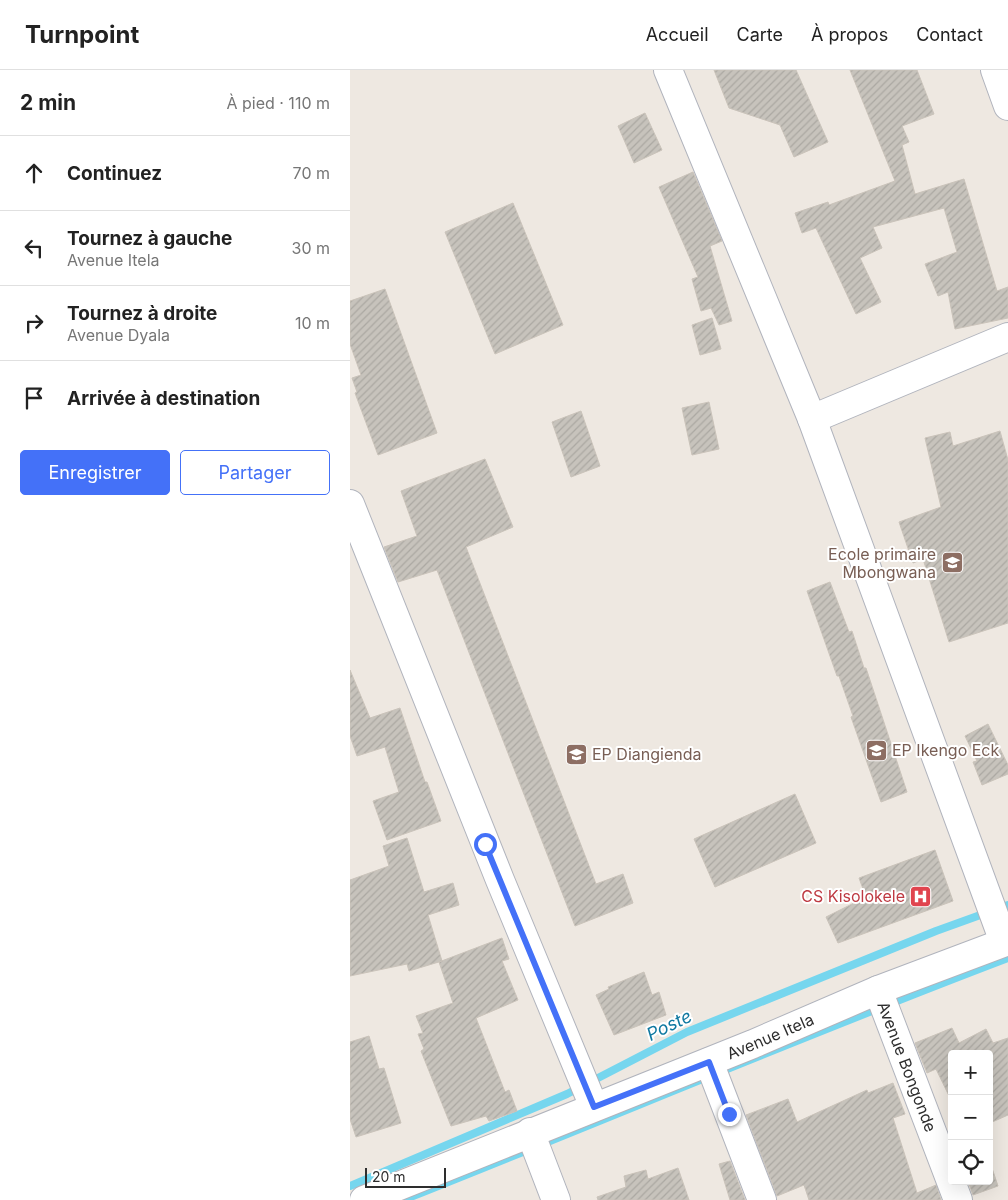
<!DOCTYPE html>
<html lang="fr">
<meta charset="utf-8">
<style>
:root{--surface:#fff;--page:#f2f2f2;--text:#222;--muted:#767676;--line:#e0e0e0;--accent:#4471f8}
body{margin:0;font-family:Inter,sans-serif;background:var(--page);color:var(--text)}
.controls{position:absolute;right:15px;bottom:15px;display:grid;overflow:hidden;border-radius:5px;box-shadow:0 5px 20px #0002}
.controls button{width:45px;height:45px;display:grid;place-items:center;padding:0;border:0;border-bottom:1px solid var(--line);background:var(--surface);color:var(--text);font:25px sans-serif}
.scale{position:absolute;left:15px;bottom:12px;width:81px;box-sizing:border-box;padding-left:5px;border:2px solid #2e2e2e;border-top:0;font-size:14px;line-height:18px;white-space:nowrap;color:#2e2e2e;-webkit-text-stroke:4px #fff;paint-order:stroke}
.stop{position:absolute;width:15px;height:15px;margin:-11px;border:4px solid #4471f8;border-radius:50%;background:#fff}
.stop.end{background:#4471f8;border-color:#fff;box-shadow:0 1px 5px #0008}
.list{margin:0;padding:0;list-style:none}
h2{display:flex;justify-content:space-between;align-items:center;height:65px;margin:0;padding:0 20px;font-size:21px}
h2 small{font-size:16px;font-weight:400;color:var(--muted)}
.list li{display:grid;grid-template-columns:32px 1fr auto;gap:15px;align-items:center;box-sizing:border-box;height:75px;padding:0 20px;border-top:1px solid var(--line)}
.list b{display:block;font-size:19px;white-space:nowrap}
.list p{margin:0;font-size:16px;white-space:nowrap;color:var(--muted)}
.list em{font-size:16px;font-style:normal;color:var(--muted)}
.actions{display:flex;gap:10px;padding:15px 20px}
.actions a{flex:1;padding:11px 0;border:1px solid var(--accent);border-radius:5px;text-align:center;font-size:18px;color:var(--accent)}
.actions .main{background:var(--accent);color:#fff}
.icon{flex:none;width:28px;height:28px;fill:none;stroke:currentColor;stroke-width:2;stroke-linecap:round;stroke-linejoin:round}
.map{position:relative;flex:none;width:658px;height:1130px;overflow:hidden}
header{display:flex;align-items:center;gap:30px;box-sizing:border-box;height:70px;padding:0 25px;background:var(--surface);border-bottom:1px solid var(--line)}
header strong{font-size:24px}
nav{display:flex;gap:28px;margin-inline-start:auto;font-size:18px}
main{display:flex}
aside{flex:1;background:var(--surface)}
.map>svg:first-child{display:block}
</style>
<header>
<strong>Turnpoint</strong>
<nav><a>Accueil</a><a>Carte</a><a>À propos</a><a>Contact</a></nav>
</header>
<main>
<aside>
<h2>2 min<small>À pied · 110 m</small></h2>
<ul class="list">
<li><svg class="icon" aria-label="ahead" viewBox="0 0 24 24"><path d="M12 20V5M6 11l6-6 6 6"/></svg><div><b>Continuez</b></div><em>70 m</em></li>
<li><svg class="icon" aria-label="left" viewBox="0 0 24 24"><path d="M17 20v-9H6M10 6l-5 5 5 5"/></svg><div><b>Tournez à gauche</b><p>Avenue Itela</p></div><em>30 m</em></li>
<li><svg class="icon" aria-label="right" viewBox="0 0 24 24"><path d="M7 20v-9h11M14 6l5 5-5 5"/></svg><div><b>Tournez à droite</b><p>Avenue Dyala</p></div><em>10 m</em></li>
<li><svg class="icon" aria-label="arrive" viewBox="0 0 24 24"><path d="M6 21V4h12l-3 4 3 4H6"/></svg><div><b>Arrivée à destination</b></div></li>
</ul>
<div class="actions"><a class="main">Enregistrer</a><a>Partager</a></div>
</aside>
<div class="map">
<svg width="658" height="1130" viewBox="0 0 658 1130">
<defs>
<pattern id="building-hatch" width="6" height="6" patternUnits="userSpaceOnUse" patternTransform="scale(1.25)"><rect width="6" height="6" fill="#c7c3bc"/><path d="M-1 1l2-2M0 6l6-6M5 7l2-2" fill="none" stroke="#aba8a2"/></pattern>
</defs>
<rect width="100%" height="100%" fill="#eee8e1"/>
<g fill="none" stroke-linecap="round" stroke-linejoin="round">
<path stroke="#76d6ee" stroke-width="8" d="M0,1116l217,-92 120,-62 249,-101 72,-26
M53,1130c202,-80 402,-165 605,-242"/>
</g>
<path fill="url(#building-hatch)" stroke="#cac3ba" d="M364,0h82l32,72 -34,15 -14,-32 -51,-17z
M500,0h67l17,44 -32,12 7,16 -7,3 13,49 49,-15 33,112 11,-4v31l-53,11 -7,-37 -10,4 -13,-32 32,-12 -13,-44 -71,19 9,21 -22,10 21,44 -25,12 -40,-86 -14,5 -7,-20 33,-11 1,3 66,-24z
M295,43l17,37 -28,13 -16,-37z
M343,102l29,69 -12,5 22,75 -13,4 -8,-17 -10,3 -9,-32 6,-2 -39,-90z
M163,133l50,122 -68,29 -50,-122z
M35,219l52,144 -59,22 -23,-62 2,-1 -5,-14 9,-3 -11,-31v-43z
M362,248l9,31 -21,6 -8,-30z
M359,332l10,47 -27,6 -10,-47z
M231,341l19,55 -29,11 -19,-55z
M650,361l8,29v163l-59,19 -26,-83 -10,4 -14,-41 42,-15 -16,-69 25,-6 3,14z
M135,389l28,68 -47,20 130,337 27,-10 10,29 -58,23 -138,-356 -39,12 -14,-35 33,-11 -16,-45z
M480,512l19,50 3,-1 12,37h2l41,124 -26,10 -30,-85 2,-1 -14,-40h-2l-30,-85z
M0,600l20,48 30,-10 25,74h2l14,39 -54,19 -14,-39 26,-9 -14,-45 -28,9 -7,-20z
M638,654l20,41v9l-26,11 -9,-23 4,-1 -12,-25z
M445,724l21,49 -101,44 -21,-48z
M57,768l17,54 29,-9 6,22 -31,10 14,46 -33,10 -2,-7 -57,12v-96l39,-14 -6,-20z
M585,780l18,51 -115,42 -12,-26 40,-20 -7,-19z
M152,868l7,21 -7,2 16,39 -42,18 29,74 4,-2 8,21 -28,10 -3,-5 -35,10 -30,-75 3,-2 -6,-15 5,-1 -7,-17 37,-13 -14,-41z
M294,902l8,23 7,-3 7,23 -52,20 -18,-40 13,-6 -1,-2z
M602,958l7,15 27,-14 7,14 15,-5v77l-18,8 1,4 -2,1v-74h-37v48l-16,-33 -9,4 -12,-30z
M19,966l10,33 5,-1 17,55 -45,14 -6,-18v-77z
M543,1013l12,31 -12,4 24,75 19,-8 5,15h-132l-5,-15 -27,11 -31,-81 42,-16 9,23 70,-32 1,3z
M639,1089l9,27 -25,9 -5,-14h21z
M380,1091l15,39h-15l-11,-36z
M328,1098l11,32h-91l-1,-3 29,-10 -2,-11 22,-6 2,9z"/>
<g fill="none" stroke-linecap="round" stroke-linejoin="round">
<defs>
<g id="minor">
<path d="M318,0l144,349 192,523"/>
<path d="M645,0l13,36"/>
<path d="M462,349l196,-82"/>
<path d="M0,434l150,376 94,227"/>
<path id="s1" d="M528,920l80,210"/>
<path d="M359,992l53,138"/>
<path d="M180,1062l26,68"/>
<path id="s2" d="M14,1130l389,-156 125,-54 130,-49"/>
</g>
</defs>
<use href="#minor" stroke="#b1b4bd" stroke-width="30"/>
<use href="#minor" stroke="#fff" stroke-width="28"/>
</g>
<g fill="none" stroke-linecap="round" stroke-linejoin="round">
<path stroke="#4471f8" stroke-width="6" d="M135,774l109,263 115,-45 20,52"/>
</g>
<defs>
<symbol id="school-square" viewBox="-11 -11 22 22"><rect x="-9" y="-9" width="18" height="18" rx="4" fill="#8d6e63" stroke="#fff"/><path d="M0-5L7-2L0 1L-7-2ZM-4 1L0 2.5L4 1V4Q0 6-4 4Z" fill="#fff"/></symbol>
<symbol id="hospital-square" viewBox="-11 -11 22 22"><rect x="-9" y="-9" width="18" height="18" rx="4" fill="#e0444e" stroke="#fff"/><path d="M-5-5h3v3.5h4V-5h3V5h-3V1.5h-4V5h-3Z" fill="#fff"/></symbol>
</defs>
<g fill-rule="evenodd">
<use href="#school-square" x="590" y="480" width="25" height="25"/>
<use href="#school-square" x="514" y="668" width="25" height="25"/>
<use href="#school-square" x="214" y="672" width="25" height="25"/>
<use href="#hospital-square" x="558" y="814" width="25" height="25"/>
</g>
<g text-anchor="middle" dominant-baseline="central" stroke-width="4" stroke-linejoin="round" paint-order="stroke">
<g font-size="16" fill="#785e54" stroke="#fff" text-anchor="start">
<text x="586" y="484" text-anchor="end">Ecole primaire<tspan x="586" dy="18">Mbongwana</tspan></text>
<text x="542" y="680">EP Ikengo Eck</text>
<text x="242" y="684">EP Diangienda</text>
</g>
<g font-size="16" fill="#be3a42" stroke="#fff" text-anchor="end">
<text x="555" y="826">CS Kisolokele</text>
</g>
<g font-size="16" fill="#2e2e2e" stroke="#fff">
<text stroke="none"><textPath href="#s2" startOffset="438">Avenue Itela</textPath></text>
<text stroke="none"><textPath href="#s1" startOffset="82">Avenue Bongonde</textPath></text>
</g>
<g font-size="18" font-style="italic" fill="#0f78a0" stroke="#fff">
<text transform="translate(319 955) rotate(-26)">Poste</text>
</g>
</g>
</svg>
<div class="controls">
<button>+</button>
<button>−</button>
<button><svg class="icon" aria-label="locate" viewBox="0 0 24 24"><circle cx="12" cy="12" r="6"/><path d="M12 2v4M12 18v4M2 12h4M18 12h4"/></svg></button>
</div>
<div class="scale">20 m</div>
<div class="stop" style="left:135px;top:774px"></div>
<div class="stop end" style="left:379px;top:1044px"></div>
</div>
</main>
